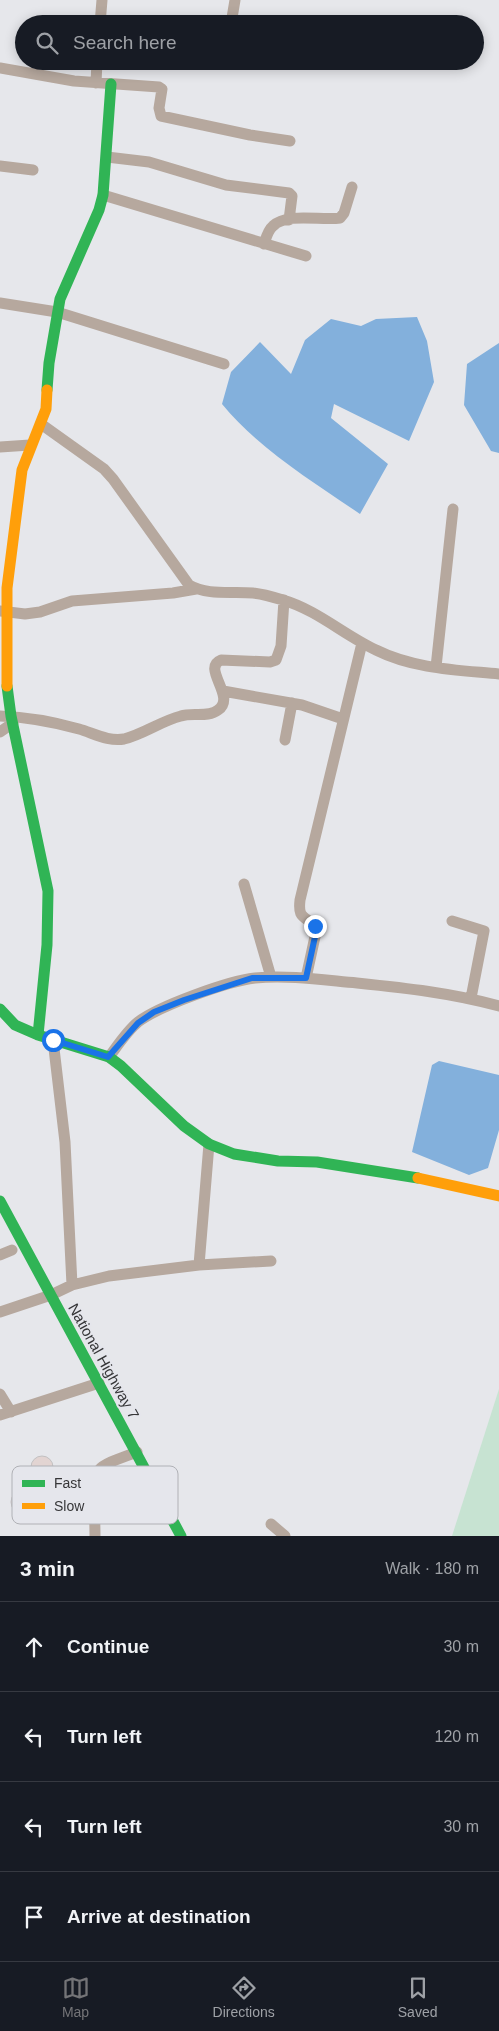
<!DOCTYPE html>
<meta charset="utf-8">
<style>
:root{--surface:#171b24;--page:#20242c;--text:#f1f3f6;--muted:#9ea1a6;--line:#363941;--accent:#747477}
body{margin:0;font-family:Helvetica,sans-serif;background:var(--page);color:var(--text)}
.stop{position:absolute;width:15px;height:15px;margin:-11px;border:4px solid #1a73e8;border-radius:50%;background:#fff}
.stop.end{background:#1a73e8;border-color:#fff;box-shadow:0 1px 5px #0008}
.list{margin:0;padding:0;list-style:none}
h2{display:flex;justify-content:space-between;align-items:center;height:65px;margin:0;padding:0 20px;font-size:21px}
h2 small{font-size:16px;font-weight:400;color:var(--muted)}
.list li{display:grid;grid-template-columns:32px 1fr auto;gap:15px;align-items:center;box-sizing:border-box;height:90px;padding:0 20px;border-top:1px solid var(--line)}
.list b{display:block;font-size:19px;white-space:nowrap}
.list em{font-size:16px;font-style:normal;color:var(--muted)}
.icon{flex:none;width:28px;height:28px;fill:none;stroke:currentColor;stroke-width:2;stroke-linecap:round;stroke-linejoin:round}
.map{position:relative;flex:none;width:499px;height:1536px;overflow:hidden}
.search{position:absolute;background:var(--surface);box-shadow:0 2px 12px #0003;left:15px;right:15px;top:15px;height:55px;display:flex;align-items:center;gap:12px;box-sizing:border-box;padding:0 18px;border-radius:28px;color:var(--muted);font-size:19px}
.sheet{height:425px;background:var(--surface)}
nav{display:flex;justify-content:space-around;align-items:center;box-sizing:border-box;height:70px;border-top:1px solid var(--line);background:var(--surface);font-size:14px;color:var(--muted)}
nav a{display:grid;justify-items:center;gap:2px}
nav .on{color:var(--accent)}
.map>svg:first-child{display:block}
</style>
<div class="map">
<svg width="499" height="1536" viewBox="0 0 499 1536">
<rect width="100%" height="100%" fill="#e6e7eb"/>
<path fill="#c7e3d2" d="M499,1389v147h-47z"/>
<path fill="#83b0dc" d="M417,317l10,24 7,41 -25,59 -75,-37 -3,14 57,46 -28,50c-48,-33 -101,-65 -138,-110l9,-32 29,-30 31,32 14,-34 26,-21 30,7 15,-7z
M499,343v110l-8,-2 -27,-46 3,-41z
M439,1061l60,14v55l-11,38 -19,7 -57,-23 20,-87z"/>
<path fill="#e2d4d2" stroke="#c2c1c2" d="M31 1467a11 11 0 1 1 22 0a11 11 0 1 1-22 0Z
M11 1502a12 12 0 1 1 24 0a12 12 0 1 1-24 0Z"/>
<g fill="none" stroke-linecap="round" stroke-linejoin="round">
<path stroke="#b6a89e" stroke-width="11" d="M100,24l2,-24
M231,24l4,-24
M0,68l74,13 85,6 3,2 -3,19 2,8 89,19 40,6
M96,83l1,-22
M107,157l42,5 77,23 63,8 3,3 -3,24
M0,166l33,4
M103,195l203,61
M264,244c2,-6 4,-14 9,-18 14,-14 49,-5 67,-8l4,-5 8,-26
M0,303l57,9 167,52
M41,424l63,45 9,10 76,106c19,11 43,6 64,8 10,1 20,4 30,7 34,10 61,35 93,50 38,19 82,20 123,24
M0,447l30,-2
M0,611l25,3 15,-2 32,-11 101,-8 23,-4
M436,667l17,-158
M223,691l79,14 41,14
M0,716c26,1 54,6 79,13 14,4 30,13 45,10 20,-5 37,-18 57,-23 11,-4 27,2 37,-6 19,-13 -17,-42 3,-50l49,2 6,-2 5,-14 3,-46
M0,732l13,-9
M285,740l7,-37
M244,884l27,93
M452,921l32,10 -13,67
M306,978l10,-46 -1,-6c-12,-11 -17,-8 -15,-26l62,-257
M53,1040l12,102 7,143
M109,1057c9,-12 18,-26 29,-35 21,-16 90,-41 117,-44 34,-3 68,2 102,5 48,5 95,10 142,23
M0,1255l12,-5
M199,1265l10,-121
M0,1312l51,-17 21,-10 37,-9 90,-11 72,-4
M0,1394l11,18
M0,1415l99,-32
M271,1524l14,12
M95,1536c0,-13 -2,-56 4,-66 6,-8 29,-14 38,-18"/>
<path stroke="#30b455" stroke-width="11" d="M47,390l2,-27 11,-64 39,-89 4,-15 8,-111
M7,686l4,30 37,175 -1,54 -9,90
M0,1009l15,16 23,10 71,22 12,9 63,60 25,18 25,10 44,7 39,1 101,16
M0,1201l181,335"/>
<path stroke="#ff9f0a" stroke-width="11" d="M7,686v-98l15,-118 24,-61 1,-19
M418,1178l81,18"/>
</g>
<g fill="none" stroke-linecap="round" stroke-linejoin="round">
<path stroke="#1a73e8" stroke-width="6" d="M53,1040l55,17 30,-34 16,-11 30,-12 68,-22h54l10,-46 -1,-6"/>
</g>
<g text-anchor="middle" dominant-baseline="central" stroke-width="4" stroke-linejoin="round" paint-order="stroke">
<g font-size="15" fill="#363638" stroke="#e5e6ec">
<text transform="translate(104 1361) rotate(61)">National Highway 7</text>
</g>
</g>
<rect x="12" y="1466" width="166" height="58" rx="8" fill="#e5e6ec" stroke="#b0b1b6" stroke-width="1"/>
<rect x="22" y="1480" width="23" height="7" fill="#30b455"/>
<rect x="22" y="1503" width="23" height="6" fill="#ff9f0a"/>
<g font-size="14" fill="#363638">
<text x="54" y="1488">Fast</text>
<text x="54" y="1511">Slow</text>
</g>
</svg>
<div class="stop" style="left:53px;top:1040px"></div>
<div class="stop end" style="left:315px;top:926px"></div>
<div class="search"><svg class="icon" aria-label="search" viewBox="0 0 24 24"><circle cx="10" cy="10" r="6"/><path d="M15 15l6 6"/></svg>Search here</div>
</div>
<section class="sheet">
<h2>3 min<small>Walk · 180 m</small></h2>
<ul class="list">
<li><svg class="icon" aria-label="ahead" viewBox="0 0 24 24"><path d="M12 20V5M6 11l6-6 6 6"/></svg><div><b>Continue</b></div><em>30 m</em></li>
<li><svg class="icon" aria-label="left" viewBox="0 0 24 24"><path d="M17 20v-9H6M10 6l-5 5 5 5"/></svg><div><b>Turn left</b></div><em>120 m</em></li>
<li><svg class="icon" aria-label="left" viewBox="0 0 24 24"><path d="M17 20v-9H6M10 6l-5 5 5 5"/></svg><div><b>Turn left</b></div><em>30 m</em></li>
<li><svg class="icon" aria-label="arrive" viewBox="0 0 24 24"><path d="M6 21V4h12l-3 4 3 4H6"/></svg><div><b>Arrive at destination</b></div></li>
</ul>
</section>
<nav>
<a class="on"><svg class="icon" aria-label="map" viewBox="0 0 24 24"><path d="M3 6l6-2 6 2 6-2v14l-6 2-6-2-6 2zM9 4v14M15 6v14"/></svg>Map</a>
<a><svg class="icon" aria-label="directions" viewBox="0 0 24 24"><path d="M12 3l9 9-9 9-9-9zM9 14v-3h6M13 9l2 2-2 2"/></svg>Directions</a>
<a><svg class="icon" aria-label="saved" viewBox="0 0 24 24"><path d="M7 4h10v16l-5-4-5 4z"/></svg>Saved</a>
</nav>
